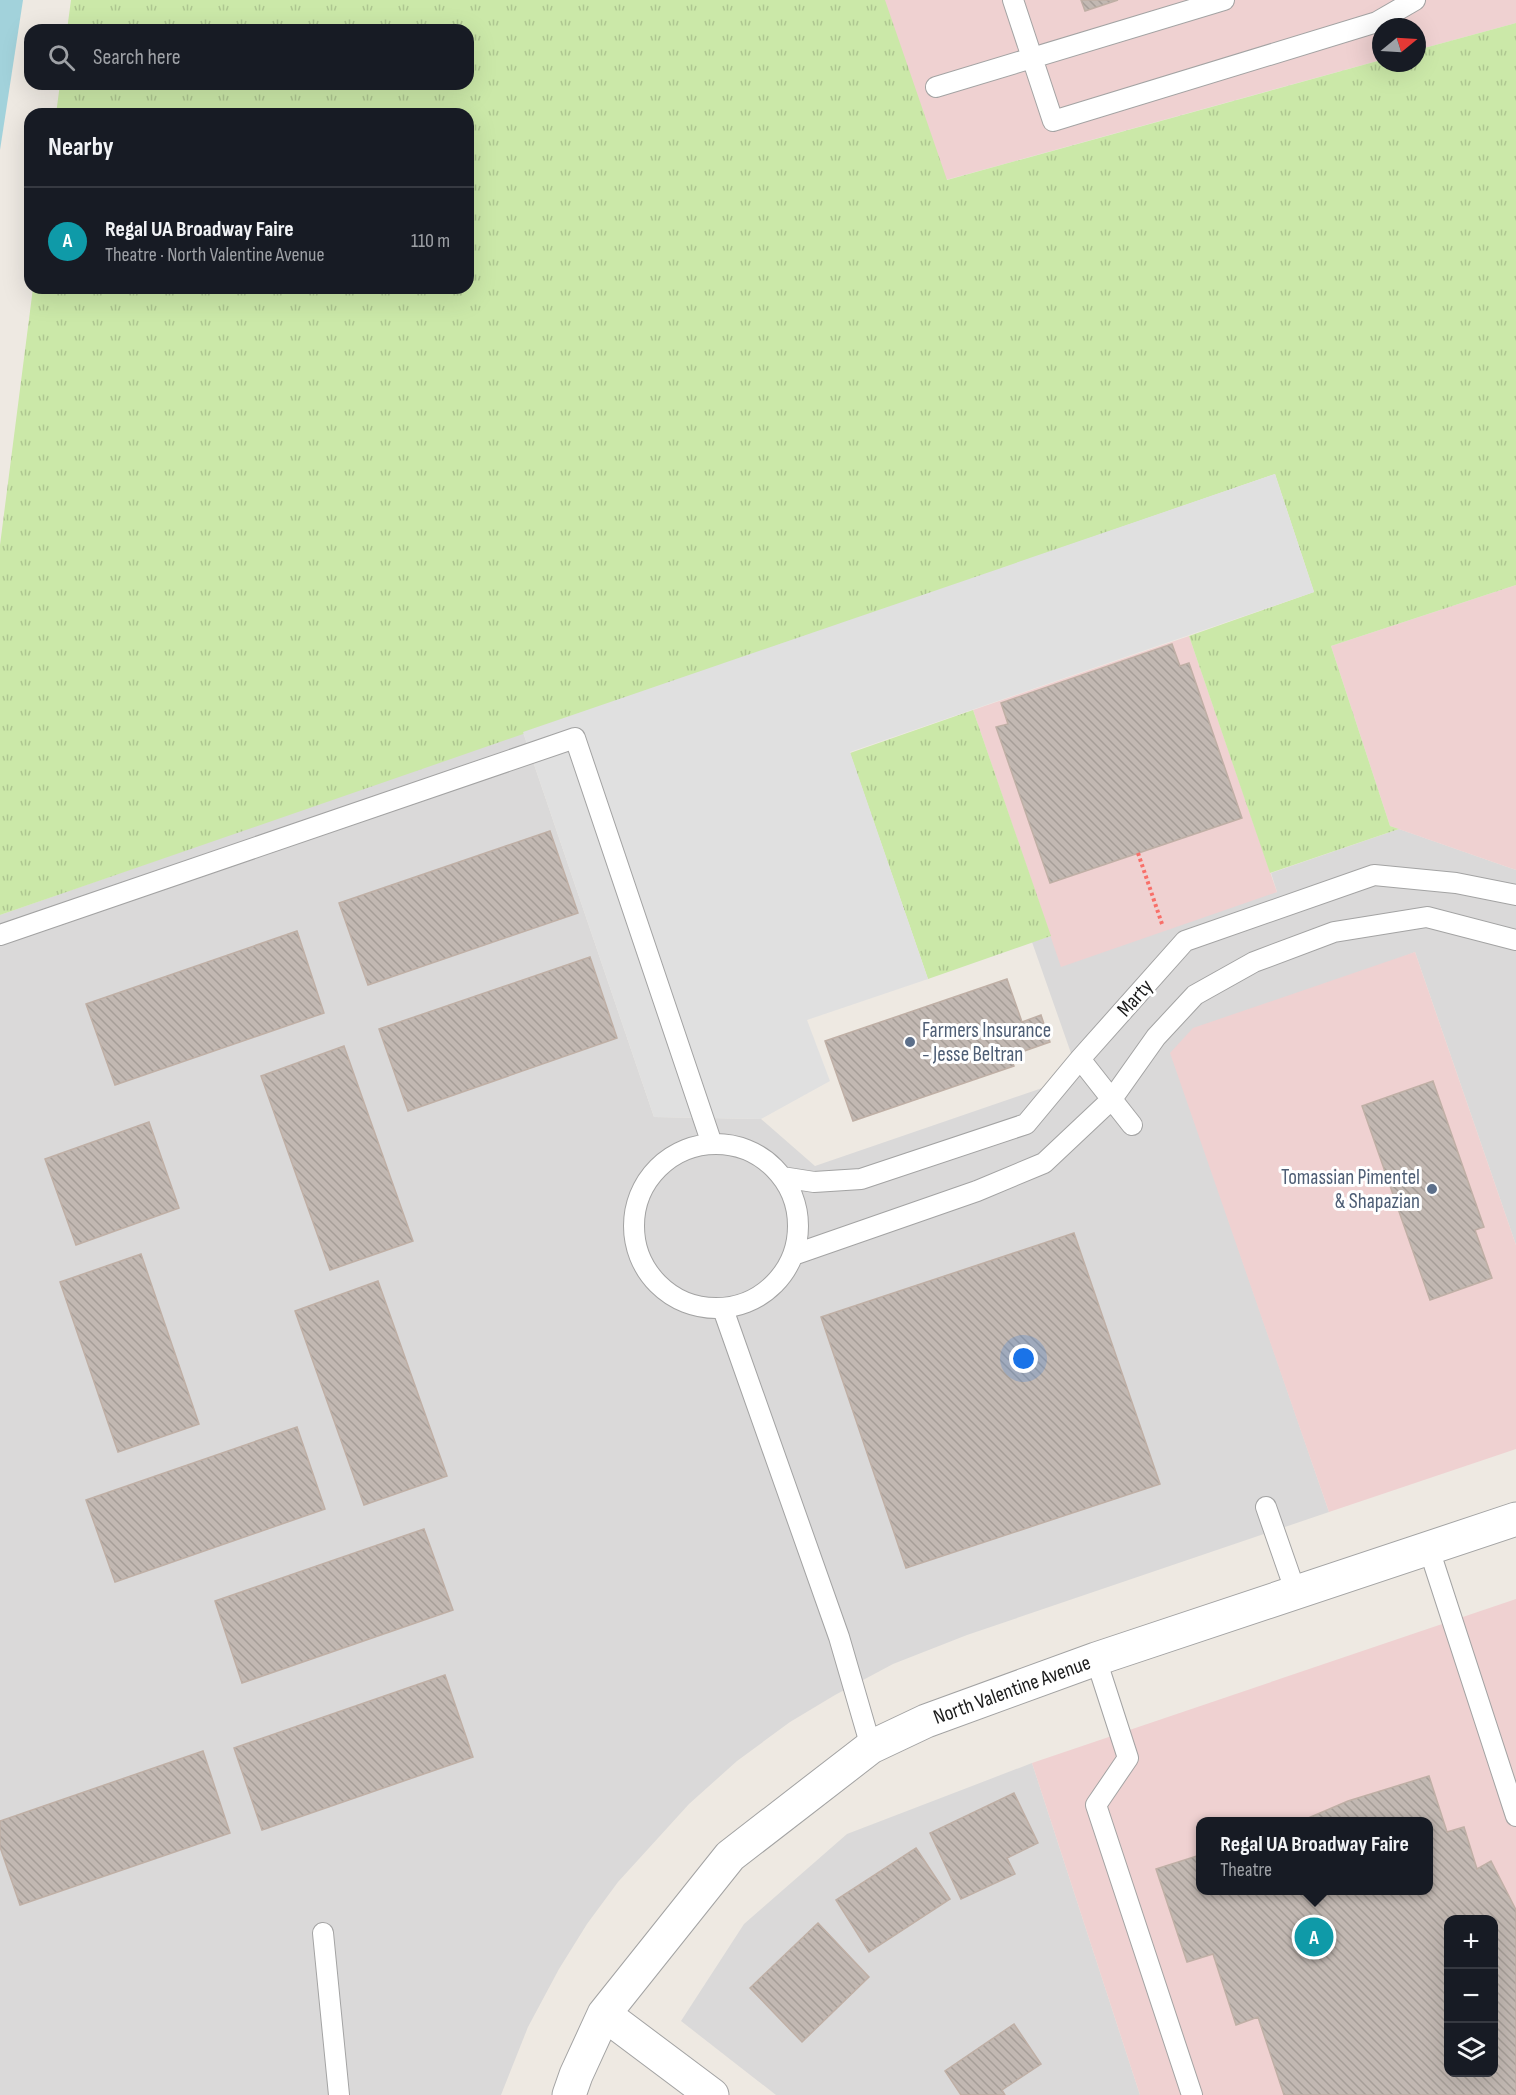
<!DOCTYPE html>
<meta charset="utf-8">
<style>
:root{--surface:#171b24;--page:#242831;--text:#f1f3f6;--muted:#9ea1a6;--line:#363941;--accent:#de878e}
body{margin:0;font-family:"Sofia Sans Condensed",sans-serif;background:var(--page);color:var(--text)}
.controls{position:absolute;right:18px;bottom:18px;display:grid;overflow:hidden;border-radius:12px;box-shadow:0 6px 24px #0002}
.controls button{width:54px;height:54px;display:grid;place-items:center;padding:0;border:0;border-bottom:2px solid var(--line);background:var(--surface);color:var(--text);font:30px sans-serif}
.compass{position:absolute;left:1372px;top:18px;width:54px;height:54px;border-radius:50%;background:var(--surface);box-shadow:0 6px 24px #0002;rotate:72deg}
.you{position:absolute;left:1024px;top:1359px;width:21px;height:21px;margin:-15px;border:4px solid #fff;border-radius:50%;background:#1a73e8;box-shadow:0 0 0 9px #1a73e833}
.badge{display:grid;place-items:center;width:39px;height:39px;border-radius:50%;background:var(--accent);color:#fff;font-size:20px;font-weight:700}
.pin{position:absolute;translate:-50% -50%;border:3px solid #fff;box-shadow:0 2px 6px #0006}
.popup{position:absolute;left:1196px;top:1817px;width:237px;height:78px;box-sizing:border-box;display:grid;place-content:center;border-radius:12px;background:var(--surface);filter:drop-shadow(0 2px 4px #0005);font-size:20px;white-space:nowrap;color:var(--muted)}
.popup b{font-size:22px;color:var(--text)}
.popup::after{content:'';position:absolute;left:50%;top:100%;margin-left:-12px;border:12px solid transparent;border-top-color:var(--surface)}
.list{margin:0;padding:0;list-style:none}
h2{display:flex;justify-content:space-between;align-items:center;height:78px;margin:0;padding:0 24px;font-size:26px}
h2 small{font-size:20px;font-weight:400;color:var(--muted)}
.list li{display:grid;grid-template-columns:39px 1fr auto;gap:18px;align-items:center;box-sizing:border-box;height:108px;padding:0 24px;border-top:2px solid var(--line)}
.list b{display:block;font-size:22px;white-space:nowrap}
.list p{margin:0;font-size:20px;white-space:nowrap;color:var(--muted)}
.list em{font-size:20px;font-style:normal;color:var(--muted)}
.icon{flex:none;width:33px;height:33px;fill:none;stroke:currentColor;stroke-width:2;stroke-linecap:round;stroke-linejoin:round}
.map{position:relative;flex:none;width:1516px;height:2095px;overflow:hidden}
.search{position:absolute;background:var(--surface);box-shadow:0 6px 24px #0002;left:24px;top:24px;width:450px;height:66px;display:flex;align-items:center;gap:15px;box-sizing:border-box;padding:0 21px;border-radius:18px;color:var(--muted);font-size:22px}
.panel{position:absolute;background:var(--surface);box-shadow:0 6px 24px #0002;left:24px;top:108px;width:450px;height:186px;border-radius:18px}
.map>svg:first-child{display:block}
</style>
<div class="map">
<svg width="1516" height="2095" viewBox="0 0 1516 2095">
<defs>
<pattern id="grass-tufts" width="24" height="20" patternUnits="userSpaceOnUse" patternTransform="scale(1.5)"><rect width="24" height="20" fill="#cbe8a8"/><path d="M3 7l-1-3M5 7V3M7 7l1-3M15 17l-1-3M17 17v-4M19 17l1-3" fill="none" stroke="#aec690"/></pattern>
<pattern id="building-back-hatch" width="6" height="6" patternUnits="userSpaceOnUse" patternTransform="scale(1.5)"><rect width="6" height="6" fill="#c2b8b2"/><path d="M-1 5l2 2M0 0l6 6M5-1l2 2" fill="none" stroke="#a69e98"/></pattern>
</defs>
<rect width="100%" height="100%" fill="#eee9e2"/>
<path fill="#dad9d9" d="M523,732l131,385 107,2 54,47 233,-80 24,-30 -40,-114 19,-6 226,-44 -6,-19 128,-44 117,41v375l-101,-293 -244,101 158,459 -362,123 -74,29 -58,31 -45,27 -53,39 -48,43 -71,78 -31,42 -28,45 -31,58 -27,68h-501v-1180z
M1032,1763l108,332h-364l-95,-74 63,-97 103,-90z"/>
<path fill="#efd1d1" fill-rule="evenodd" d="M884,0h632v23l-99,27v-23h-36v33l-435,120z
M1516,585v285l-126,-44 -59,-180z
M1189,636l88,256 -216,75 -88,-257z
M1415,952l101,293v204l-187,63 -159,-459 23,-25z
M1516,1599v496h-376l-108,-332zM1200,1822h228v68h-228zM1448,1920h46v152h-46z"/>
<path fill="url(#grass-tufts)" d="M71,0h814l62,180 434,-120v3h36v-13l99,-27v562l-185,61 59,180 9,3 -129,44 -81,-237 125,-44 -39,-118 -1275,441v-370l33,-257h435v-174h-412l4,-30h408v-54h-401z
M973,710l78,226 -123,43 -78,-226z"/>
<path fill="#e0e0e0" d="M1275,474l39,118 -464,160 78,227 -121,41 23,61 -69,38 -107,-2 -131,-385z"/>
<path fill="#a2d2db" d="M0,0h23l-23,150z"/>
<path fill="url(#building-back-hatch)" stroke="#bfafa5" stroke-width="1.5" fill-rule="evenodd" d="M1081,0h37l-33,11z
M1172,644l8,22 9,-3 53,155 -192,65 -54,-156 12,-3 -7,-21z
M550,831l28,82 -210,72 -29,-82z
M297,931l27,82 -209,72 -29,-81z
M590,957l27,81 -209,73 -29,-82z
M1007,979l15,43 19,-7 9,27 -40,14 4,10 -161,55 -28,-80z
M344,1046l69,195 -83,29 -69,-194z
M1433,1081l51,146 -9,3 17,48 -62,22 -68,-194z
M149,1122l30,86 -103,37 -31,-86z
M1074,1233l86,251 -254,84 -85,-251z
M141,1254l58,170 -81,28 -58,-170z
M378,1281l69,195 -83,29 -69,-194z
M297,1427l28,82 -210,73 -29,-82z
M424,1529l29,81 -211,73 -27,-82z
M445,1675l28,82 -211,73 -28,-82z
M203,1751l27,82 -210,72 -20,-58v-26z
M1429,1776l18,56 17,-5 13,42 14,-8 25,49v185h-232l-26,-78 -22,8 -23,-71 -26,8 -31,-93 44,-14v35h228v-68h-129l49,-21zM1448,1920h46v152h-46z
M1014,1793l24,50 -31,15 8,16 -54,25 -31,-66z
M916,1848l34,51 -81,53 -33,-52z
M818,1923l51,54 -67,65 -52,-54z
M1014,2024l27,40 -39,26 3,5h-44l-16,-24z"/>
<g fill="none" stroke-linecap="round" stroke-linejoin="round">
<defs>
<path id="lane" d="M1013,0l40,121 324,-99 38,-22
M936,87l288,-87
M0,935l575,-197 137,406
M1080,1059l52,66
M634 1226a82 82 0 1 1 164 0a82 82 0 1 1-164 0Z
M782,1177l32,5 47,-3 165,-55 54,-65 105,-118 189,-66 82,8 60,12
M793,1255l184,-64 67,-28 68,-64 44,-62 39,-42 59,-33 80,-30 93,-15 89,23
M723,1309l116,328 32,110
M1266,1507l30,86
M1429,1549l87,267
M1096,1659l32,99 -32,47 96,290
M323,1933l16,162"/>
<path id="street" d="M604,2014l108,81
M569,2095l7,-20 28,-61 126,-158 141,-109 55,-26 170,-62 420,-140"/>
</defs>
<use href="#lane" stroke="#a3a3a3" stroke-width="22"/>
<use href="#street" stroke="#a3a3a3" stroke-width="35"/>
<path stroke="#f86f69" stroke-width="4" stroke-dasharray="3 3" stroke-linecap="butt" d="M1138,853l24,71"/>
<use href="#lane" stroke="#fff" stroke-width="20"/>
<use href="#street" stroke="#fff" stroke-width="33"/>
</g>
<g fill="#5c6f8a" stroke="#fff" stroke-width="2">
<circle cx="910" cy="1042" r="6"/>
<circle cx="1432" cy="1189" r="6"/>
</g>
<g text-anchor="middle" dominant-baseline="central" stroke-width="6" stroke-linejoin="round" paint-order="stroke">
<g font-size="21" fill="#1c1c1c" stroke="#fff">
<text transform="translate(1135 998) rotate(-48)">Marty</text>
<text transform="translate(1012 1690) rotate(-20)">North Valentine Avenue</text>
</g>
<g font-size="21" fill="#4e5e75" stroke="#fff" text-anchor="start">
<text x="922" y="1030">Farmers Insurance<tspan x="922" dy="24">- Jesse Beltran</tspan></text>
<text x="1420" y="1177" text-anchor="end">Tomassian Pimentel<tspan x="1420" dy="24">&amp; Shapazian</tspan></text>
</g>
</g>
</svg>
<div class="controls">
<button>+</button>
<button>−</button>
<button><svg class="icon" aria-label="layers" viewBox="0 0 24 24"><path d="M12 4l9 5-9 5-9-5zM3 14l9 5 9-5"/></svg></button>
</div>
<svg class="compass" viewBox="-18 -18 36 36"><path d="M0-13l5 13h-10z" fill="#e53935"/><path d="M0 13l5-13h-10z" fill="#9ea1a6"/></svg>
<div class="you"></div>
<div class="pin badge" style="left:1314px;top:1937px;background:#0f9aa8">A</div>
<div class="popup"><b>Regal UA Broadway Faire</b>Theatre</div>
<div class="search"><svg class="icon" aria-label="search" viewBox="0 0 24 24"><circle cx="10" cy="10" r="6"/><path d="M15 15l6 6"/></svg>Search here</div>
<section class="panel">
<h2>Nearby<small></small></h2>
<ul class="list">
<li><span class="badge" style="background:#0f9aa8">A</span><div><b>Regal UA Broadway Faire</b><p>Theatre · North Valentine Avenue</p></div><em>110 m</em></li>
</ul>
</section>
</div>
